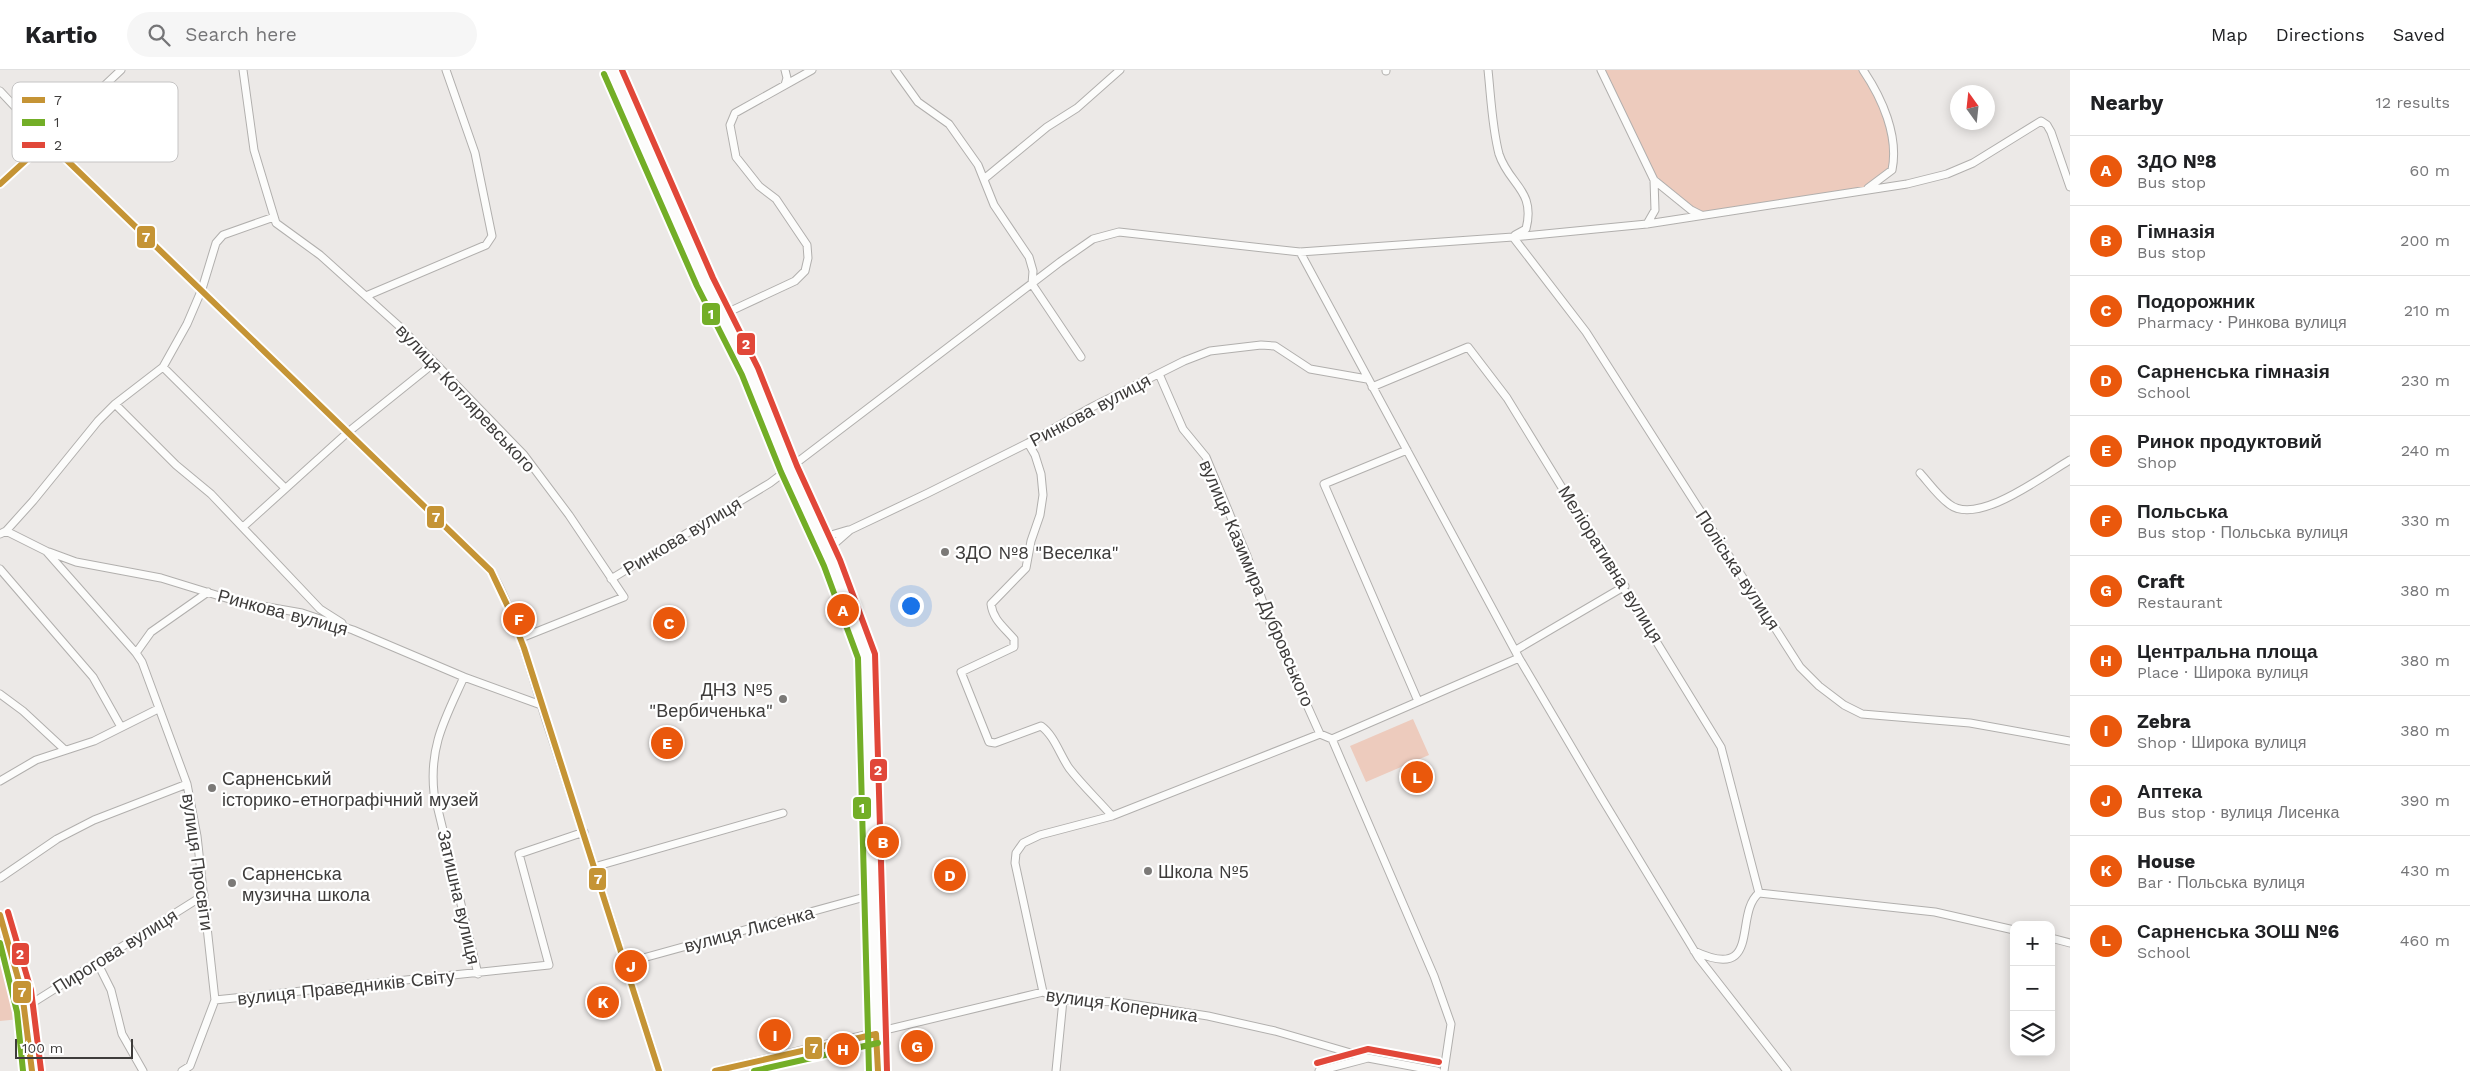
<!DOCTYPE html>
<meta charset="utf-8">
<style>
:root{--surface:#fff;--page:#f6f6f6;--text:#202124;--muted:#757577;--line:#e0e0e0;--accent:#ea580c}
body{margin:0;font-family:"Work Sans",sans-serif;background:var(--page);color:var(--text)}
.controls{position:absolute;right:15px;bottom:15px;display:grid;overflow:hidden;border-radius:10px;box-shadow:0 2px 12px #0003}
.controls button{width:45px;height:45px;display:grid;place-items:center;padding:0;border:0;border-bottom:1px solid var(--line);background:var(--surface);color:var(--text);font:25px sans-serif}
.compass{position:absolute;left:1950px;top:15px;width:45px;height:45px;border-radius:50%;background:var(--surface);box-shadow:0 2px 12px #0003;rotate:345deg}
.scale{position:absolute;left:15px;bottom:12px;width:118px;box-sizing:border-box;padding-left:5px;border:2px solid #3e3c3b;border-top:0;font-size:14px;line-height:18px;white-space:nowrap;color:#3e3c3b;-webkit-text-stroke:4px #fff;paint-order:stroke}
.you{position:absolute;left:910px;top:535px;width:18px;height:18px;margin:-12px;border:4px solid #fff;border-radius:50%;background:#1a73e8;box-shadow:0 0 0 8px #1a73e833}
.badge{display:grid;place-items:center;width:32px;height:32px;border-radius:50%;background:var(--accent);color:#fff;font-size:16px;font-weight:700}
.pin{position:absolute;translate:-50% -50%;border:2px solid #fff;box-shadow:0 1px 5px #0006}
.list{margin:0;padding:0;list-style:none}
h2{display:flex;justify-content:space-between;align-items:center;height:65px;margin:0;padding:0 20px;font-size:21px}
h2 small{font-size:16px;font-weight:400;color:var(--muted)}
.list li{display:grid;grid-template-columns:32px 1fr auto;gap:15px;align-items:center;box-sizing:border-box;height:70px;padding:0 20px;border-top:1px solid var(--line)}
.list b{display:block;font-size:19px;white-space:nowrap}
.list p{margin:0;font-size:16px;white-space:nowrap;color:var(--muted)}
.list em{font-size:16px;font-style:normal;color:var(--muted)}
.icon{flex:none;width:28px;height:28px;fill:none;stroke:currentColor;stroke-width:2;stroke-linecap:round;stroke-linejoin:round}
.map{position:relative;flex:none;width:2070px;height:1001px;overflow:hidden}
header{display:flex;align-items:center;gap:30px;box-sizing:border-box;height:70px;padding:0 25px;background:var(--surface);border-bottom:1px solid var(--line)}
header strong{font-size:24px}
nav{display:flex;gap:28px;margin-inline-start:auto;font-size:18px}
.search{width:350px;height:45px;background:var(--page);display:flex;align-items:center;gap:12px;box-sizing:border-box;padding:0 18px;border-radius:28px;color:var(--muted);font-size:19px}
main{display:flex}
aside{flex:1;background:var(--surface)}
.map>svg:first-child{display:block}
</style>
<header>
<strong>Kartio</strong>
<div class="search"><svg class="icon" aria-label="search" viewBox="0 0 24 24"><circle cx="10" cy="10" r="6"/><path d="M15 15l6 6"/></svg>Search here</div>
<nav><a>Map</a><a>Directions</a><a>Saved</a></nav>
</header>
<main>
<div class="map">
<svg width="2070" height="1001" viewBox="0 0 2070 1001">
<rect width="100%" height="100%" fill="#ece9e7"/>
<path fill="#edcbbd" d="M1601,0h262l7,11 22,54v35l-27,20 -163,25 -48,-35z
M1413,649l16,36 -63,27 -16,-36z
M8,870l14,58 -2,21 -20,2v-78z"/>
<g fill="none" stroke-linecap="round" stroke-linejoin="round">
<defs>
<path id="minor" d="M243,0l11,80 22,73 44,32 79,71 125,129 45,60 55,82 -103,41
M785,0l2,8 -2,7
M895,0l23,32 31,22 29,41 16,40 35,52 4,14 -1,13 49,73
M1386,0v1
M1488,0c3,28 4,57 11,84 10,31 37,36 27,75l-11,6
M1601,0l53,110 37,30 10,5
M1863,0c19,28 36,66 29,100l-24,18
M0,21l47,50 444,430c28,49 40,104 58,158 38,114 74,228 110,342
M984,109l63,-52 30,-19 43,-38
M0,114l121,-114
M1647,154l8,-14 -1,-30
M1513,167l73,95 198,310 16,25 19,19 25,19 18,9 108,9 100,18
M1300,182l219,406 82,139 97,160 89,114
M366,226l120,-51 6,-9 -17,-83 -29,-83
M722,245l73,-34 10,-10 3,-13 -1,-13 -31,-46 -17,-13 -23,-29 -6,-32 5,-12 77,-43
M163,297l121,120
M1159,304l24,55 23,28 41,99 23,67 50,111 12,5 102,237 17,48 -7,47
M1372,317l96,-40 39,51 214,349 38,146
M115,334l61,61 35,29 109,115 22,14
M1028,373l7,12 6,19 2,21 -3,20 -9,26 -5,27 -35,36c2,16 13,23 23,35v8l-53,25 28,70 6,1 46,-17c13,9 19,29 28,42 13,17 29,32 43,48
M1407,380l-83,34 94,217
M1920,403c9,10 18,23 29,31 28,23 95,-29 121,-44
M243,457l104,-94 87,-70
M6,461l40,20 90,102 6,9 45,122 10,52 18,164 -25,66 -8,5
M0,464l6,-3 27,-30 65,-80 17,-17 48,-37 24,-43 15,-35 14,-46 7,-8 51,-18
M821,468l27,-8
M826,481l24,-21 78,-37 100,-50 64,-36 92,-46 26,-10 51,-6 14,1 35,23 57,10
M49,482l27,10 85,16 78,24 63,11 51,17 111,47 77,28
M0,499l93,108 28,50
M611,509l159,-96 290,-221 33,-23 26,-7 181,20 213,-15 134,-13 260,-40 40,-10 26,-11 68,-42 6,4 4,7 19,55
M1516,580l109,-64
M136,583l15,-21 57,-40
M464,607c-19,42 -35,69 -30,116l44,181
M0,624l23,17 42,39
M1332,669l187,-81
M0,711l36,-21 58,-19 64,-32
M594,797l189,-54
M0,808l57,-39 37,-19 93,-36
M0,845c19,54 29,99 32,156
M2051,868l19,5
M1694,881c69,32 39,-37 65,-58l176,19 79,18
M625,893l247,-68
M98,894l13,26 11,44 21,37
M1043,922l-28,-129 1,-10 7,-10 17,-8 72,-19 208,-82
M215,930l334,-35 -30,-111 65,-22
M26,937l178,-112
M715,1001l328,-79 20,8 55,2 90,14 67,15 93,27 69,13
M1056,1001l7,-71
M1319,1001l49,-13"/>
<path id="secondary" d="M612,0l93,212 45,89 39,98 43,94 35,93 11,415"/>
</defs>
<use href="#minor" stroke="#b1afad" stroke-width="9"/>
<use href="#secondary" stroke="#b1afad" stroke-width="12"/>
<use href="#minor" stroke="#fcfcfb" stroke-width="7"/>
<use href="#secondary" stroke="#fcfcfb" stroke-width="10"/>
<defs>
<path id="bus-1" d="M0,114l47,-43 444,430 18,38 15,39 135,423
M0,845l22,77 10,79
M715,1001l161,-37 2,37"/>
<path id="bus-2" d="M604,4l93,212 45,89 39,97 43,94 34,92 11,413
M0,873l17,69 6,59
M754,1001l124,-28"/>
<path id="bus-3" d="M622,0l91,208 45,90 39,98 43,94 35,94 12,417
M8,842l23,78 10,80
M1317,993l51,-14 71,13"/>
</defs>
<use href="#bus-1" stroke="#fff" stroke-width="10"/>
<use href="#bus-2" stroke="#fff" stroke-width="10"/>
<use href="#bus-3" stroke="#fff" stroke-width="10"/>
<use href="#bus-1" stroke="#c59435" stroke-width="6"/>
<use href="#bus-2" stroke="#73ae27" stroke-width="6"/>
<use href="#bus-3" stroke="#e14739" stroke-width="6"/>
</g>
<g fill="#7b7977" stroke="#fff" stroke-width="2">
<circle cx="945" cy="482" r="5"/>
<circle cx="783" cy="629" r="5"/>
<circle cx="212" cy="718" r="5"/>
<circle cx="1148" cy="801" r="5"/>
<circle cx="232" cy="813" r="5"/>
</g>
<g text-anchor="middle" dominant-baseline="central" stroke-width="4.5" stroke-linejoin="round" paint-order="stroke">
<g font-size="18" fill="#3e3c3b" stroke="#fff">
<text transform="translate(466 328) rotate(47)">вулиця Котляревського</text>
<text transform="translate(1090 340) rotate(-28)">Ринкова вулиця</text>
<text transform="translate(682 466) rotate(-31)">Ринкова вулиця</text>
<text transform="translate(1611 494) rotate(58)">Меліоративна вулиця</text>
<text transform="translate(1738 500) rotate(57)">Поліська вулиця</text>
<text transform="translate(1257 513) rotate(67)">вулиця Казимира Дубровського</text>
<text transform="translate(283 542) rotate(15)">Ринкова вулиця</text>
<text transform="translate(198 792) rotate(82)">вулиця Просвіти</text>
<text transform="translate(459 827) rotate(77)">Затишна вулиця</text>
<text transform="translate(749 859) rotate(-15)">вулиця Лисенка</text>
<text transform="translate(115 881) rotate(-32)">Пирогова вулиця</text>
<text transform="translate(346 917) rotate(-6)">вулиця Праведників Світу</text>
<text transform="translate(1122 935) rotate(8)">вулиця Коперника</text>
</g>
<g font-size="18" fill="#3e3c3b" stroke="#fff" text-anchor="start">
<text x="955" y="482">ЗДО №8 "Веселка"</text>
<text x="773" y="619" text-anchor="end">ДНЗ №5<tspan x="773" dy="21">"Вербиченька"</tspan></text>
<text x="222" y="708">Сарненський<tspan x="222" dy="21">історико-етнографічний музей</tspan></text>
<text x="1158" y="801">Школа №5</text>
<text x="242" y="803">Сарненська<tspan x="242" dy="21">музична школа</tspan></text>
</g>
</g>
<rect x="12" y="12" width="166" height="80" rx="8" fill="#fff" stroke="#c5c4c4" stroke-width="1"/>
<rect x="22" y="27" width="23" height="6" fill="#c59435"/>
<rect x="22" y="49" width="23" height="7" fill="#73ae27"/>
<rect x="22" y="72" width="23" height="6" fill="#e14739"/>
<g font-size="14" fill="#3e3c3b">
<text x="54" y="35">7</text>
<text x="54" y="57">1</text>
<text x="54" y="80">2</text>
</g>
<g stroke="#fff" stroke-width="2">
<rect x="136" y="155" width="20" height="24" rx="5" fill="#c59435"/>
<rect x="701" y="232" width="20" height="24" rx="5" fill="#73ae27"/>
<rect x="736" y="262" width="20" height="24" rx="5" fill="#e14739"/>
<rect x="426" y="435" width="19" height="24" rx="5" fill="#c59435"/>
<rect x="869" y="688" width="19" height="24" rx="5" fill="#e14739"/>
<rect x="852" y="726" width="20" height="24" rx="5" fill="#73ae27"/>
<rect x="588" y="797" width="19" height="24" rx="5" fill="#c59435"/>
<rect x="11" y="872" width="19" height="24" rx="5" fill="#e14739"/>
<rect x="12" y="910" width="20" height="24" rx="5" fill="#c59435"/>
<rect x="804" y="966" width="19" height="24" rx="5" fill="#c59435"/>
</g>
<g font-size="14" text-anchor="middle" font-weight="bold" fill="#fff">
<text x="146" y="172">7</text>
<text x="711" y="249">1</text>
<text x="746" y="279">2</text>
<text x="436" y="452">7</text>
<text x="878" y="705">2</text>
<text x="862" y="743">1</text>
<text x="598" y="814">7</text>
<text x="20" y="889">2</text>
<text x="22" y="927">7</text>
<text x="814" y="983">7</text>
</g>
</svg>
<div class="controls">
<button>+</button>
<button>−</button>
<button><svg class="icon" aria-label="layers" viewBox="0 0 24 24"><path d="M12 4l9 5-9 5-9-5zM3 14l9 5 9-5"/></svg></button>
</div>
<svg class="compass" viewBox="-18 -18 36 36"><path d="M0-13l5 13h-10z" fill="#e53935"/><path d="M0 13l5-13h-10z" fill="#757577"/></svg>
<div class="scale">100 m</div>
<div class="you"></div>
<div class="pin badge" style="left:843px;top:540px">A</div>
<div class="pin badge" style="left:883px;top:772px">B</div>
<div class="pin badge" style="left:669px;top:553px">C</div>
<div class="pin badge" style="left:950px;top:805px">D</div>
<div class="pin badge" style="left:667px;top:673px">E</div>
<div class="pin badge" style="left:519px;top:549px">F</div>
<div class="pin badge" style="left:917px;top:976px">G</div>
<div class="pin badge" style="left:843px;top:979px">H</div>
<div class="pin badge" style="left:775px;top:965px">I</div>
<div class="pin badge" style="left:631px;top:896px">J</div>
<div class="pin badge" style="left:603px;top:932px">K</div>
<div class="pin badge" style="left:1417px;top:707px">L</div>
</div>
<aside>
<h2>Nearby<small>12 results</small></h2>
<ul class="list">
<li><span class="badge">A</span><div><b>ЗДО №8</b><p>Bus stop</p></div><em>60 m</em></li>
<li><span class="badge">B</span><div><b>Гімназія</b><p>Bus stop</p></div><em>200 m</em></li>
<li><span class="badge">C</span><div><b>Подорожник</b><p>Pharmacy · Ринкова вулиця</p></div><em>210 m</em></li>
<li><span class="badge">D</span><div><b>Сарненська гімназія</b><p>School</p></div><em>230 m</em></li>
<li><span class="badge">E</span><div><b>Ринок продуктовий</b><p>Shop</p></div><em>240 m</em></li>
<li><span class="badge">F</span><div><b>Польська</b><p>Bus stop · Польська вулиця</p></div><em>330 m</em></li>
<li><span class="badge">G</span><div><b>Craft</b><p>Restaurant</p></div><em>380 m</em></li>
<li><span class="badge">H</span><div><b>Центральна площа</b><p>Place · Широка вулиця</p></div><em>380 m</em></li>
<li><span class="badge">I</span><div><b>Zebra</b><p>Shop · Широка вулиця</p></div><em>380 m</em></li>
<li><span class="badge">J</span><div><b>Аптека</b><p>Bus stop · вулиця Лисенка</p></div><em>390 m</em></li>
<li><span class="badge">K</span><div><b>House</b><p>Bar · Польська вулиця</p></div><em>430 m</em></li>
<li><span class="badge">L</span><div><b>Сарненська ЗОШ №6</b><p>School</p></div><em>460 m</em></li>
</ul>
</aside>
</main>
